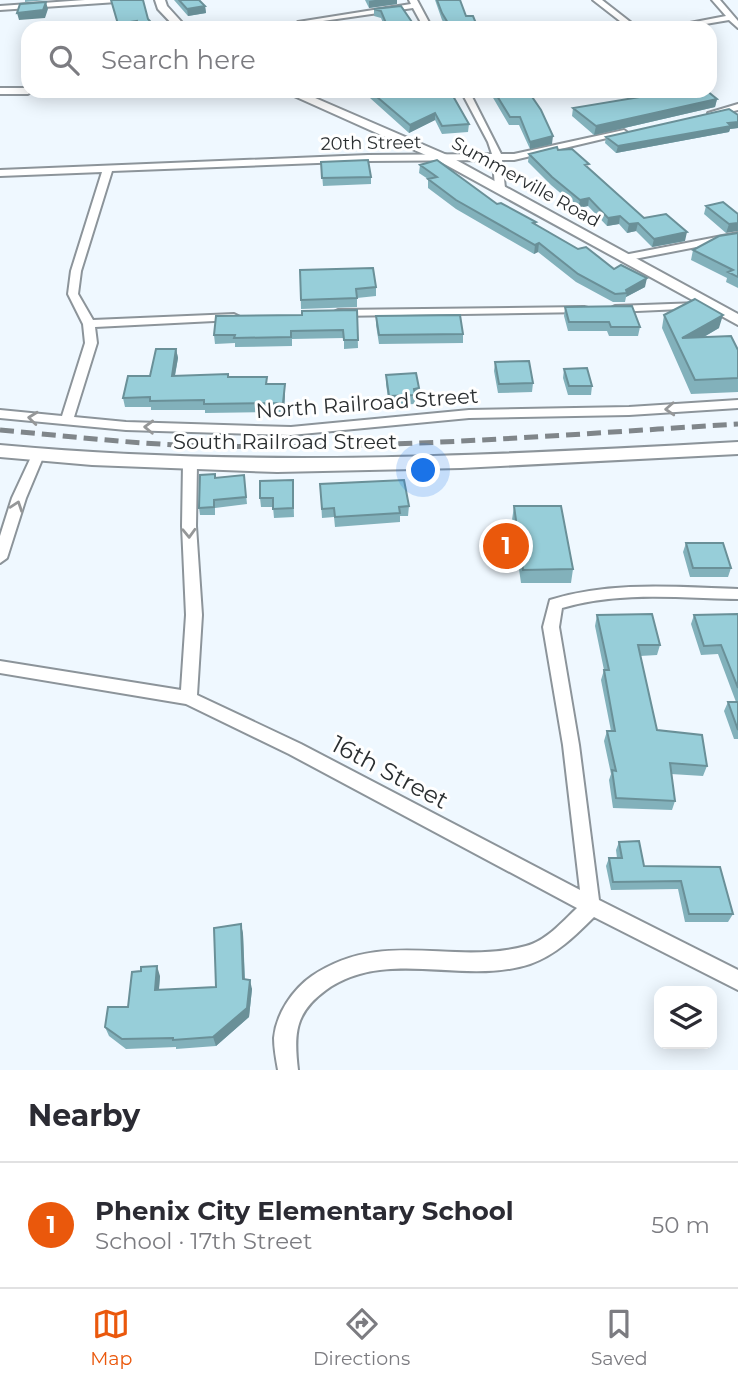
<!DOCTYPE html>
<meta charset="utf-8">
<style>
:root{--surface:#fff;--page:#f2f2f3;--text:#2b2b33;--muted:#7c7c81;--line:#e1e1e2;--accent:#ea580c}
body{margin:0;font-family:Montserrat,sans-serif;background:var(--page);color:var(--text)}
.controls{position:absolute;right:21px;bottom:21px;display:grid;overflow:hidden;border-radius:14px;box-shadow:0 4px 18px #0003}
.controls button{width:63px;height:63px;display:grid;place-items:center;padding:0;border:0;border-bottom:2px solid var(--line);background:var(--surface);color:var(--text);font:35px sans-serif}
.you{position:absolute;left:424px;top:471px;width:24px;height:24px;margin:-18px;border:5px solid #fff;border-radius:50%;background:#1a73e8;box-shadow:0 0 0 10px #1a73e833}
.badge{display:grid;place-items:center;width:46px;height:46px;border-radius:50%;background:var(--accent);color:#fff;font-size:23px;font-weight:700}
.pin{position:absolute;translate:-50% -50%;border:4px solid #fff;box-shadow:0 2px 7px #0006}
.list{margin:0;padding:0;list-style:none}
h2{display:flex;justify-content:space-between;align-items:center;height:91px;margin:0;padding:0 28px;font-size:30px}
h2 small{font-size:23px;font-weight:400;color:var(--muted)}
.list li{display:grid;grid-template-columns:46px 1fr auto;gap:21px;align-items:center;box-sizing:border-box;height:126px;padding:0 28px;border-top:2px solid var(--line)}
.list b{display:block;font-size:26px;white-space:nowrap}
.list p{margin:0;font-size:23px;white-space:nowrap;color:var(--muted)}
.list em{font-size:23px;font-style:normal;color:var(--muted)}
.icon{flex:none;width:38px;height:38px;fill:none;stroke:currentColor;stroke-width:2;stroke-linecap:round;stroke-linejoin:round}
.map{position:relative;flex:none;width:738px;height:1070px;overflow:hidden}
.search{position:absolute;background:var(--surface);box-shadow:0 4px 18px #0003;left:21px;right:21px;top:21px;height:77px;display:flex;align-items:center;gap:18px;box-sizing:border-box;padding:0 24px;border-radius:21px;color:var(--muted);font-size:26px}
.sheet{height:217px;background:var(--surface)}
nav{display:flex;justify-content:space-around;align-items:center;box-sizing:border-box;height:98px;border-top:2px solid var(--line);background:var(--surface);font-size:19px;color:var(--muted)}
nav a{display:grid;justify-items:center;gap:4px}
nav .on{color:var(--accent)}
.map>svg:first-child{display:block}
</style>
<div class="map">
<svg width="738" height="1070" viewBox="0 0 738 1070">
<rect width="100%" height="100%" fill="#eff8ff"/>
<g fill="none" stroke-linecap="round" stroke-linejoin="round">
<defs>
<path id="street" d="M85,0h36l-4,2 -117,8v-4z
M409,0h8l15,28h-8l-11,-20 -111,16 -4,-2 113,-18z
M593,0h9l36,28h-9z
M712,0h8l18,21v7l-9,-8 -47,8h-18l62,-12z
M0,88h28v3h4l-4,3h-28z
M461,91h8l32,63h13l110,-24 4,3 -114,27h-12l3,28 -5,3 -5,-3 -2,-28 -125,1 -256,10 -31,100 -3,23 15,26 141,-6 6,3 -6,3 -139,7 2,16 -23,74 52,5 165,5 178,-17 160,-3 109,-7v8l-109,7 -160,3 -178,17 -165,-5 -126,-12v-8l62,6 23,-73 -2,-19 -15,-30 3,-23 31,-99 -102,4v-6l368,-15 124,-1 -4,-12z
M738,104v6l-26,6 -4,-3z
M738,233v6l-114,22 -5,-3 5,-3z
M699,303l4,1v4l-88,4 -6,-3 6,-3z
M584,307l4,1v4l-250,4 -6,-3 6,-3z
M38,451l6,4 -18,43 -19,60 -7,5v-27l12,-38 20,-43z
M190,460l7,4 -1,62 6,89 -5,80 104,49 279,146 -17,-145 -20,-118 7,-27c61,-19 125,-13 188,-11v10c-58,-1 -119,-8 -176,9l-3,19 20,118 20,155 139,70v20l-144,-73c-19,19 -38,38 -64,47 -67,22 -143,-17 -204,26 -32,23 -32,45 -28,80h-20c-2,-11 -4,-21 -4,-32 2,-24 19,-49 38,-62 71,-48 139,-10 214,-30 20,-5 36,-24 51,-38l-288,-154 -103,-50 -186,-31v-12l181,29 5,-75 -4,-89 1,-62z"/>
<path id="secondary" d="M155,0h10l2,6 20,22h-11l-18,-19z
M283,91h16l148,64 291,159v11l-299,-164z
M738,442v12l-277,14 -184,4 -185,-7 -92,-8v-12c250,23 489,11 738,-3z"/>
</defs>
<use href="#street" stroke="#8c949a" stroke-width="4"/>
<use href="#secondary" stroke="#8c949a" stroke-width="4"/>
<use href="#street" fill="#fff" fill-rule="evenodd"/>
<use href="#secondary" fill="#fff" fill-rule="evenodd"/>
<path stroke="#80868a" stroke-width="5" stroke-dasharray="14 7" stroke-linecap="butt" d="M0,430c67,6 134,14 201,16 179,4 358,-11 537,-22"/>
</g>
<path fill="#82b1bb" d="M25,0h23l-23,2z
M174,0h25l6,6 1,7 -18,3z
M365,0h32v4l-28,4z
M435,0h25l6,16 12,12h-31l-5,-8z
M401,6l15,22h-31l-4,-10 -7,-2v-7z
M370,91h85l-1,6 15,27 -1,8 -26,2 -7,-14 -26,13 -39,-35z
M489,91h39l24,53 -22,5 -11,-24h-10z
M717,99l-2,8 -121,28 -22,-19 1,-8z
M738,115v13l-8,1 -1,3 -113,21 -11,-10 1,-6z
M558,150l30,17 56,51 41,23 -33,6 -16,-16 -9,2 -8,-9 -12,2 -19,-20 -10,2 -27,-23 -23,-23 1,-8z
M321,162l50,15v7l-48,2z
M420,165l77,39 39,18 -1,3 110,62 -19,10 -1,5h-12l-37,-20 -38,-30 -4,2 -78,-45 -28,-21v-9l-9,-6z
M706,206l32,8 -12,19 -22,-19z
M738,233v55l-12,-6 1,-4 -36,-18 2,-10z
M300,270l76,17v9l-19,2v9l-56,2z
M565,307l75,20 -2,9h-29l-2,-5h-39l-4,-15z
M357,310l1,38 -14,1v-11l-52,1v7l-57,1v-4l-20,1 -1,-9 88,-20z
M664,315l55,13 -15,9 34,13v42l-47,2 -29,-66z
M376,316l87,18v9l-84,1 -3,-19z
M176,349l2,9 -3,18 53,1h39v7h18l-1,28 -79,1v-3h-54v-3h-26l-2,-9 27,-22z
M495,362l38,21 -1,9 -34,1 -4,-22z
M564,369l28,17 -1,9h-23l-5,-17z
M386,375l33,13 -1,10h-3v6l-26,1 -3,-21z
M244,475l3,29 -32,4v7h-15l-1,-7 17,-30z
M293,480l1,37 -20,1 -1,-11h-12l-1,-9z
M320,484l89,22 -1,10h-8v6l-65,5 -1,-10 -12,1z
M514,506l59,63 -2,14h-50l-9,-63z
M686,543l45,25 -3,9h-38l-7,-25z
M738,614v125h-4l-10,-28 4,-9h8l-18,-48 -17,1 -10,-31 3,-9z
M597,615l63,30 -3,10 -17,1 17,74 50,36 -4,10 -32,-2 4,27 -3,9 -59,-2 -4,-28 2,-6 -7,-33 3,-10h4l-10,-51 3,-10 -9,-44z
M619,842l25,24 76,1 13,47 -5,8h-43l-7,-33 -67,1 -5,-24 3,-8h8l-1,-8z
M241,924l2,10 2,45 7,10 -3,28 -33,29 -40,3v-2l-50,2 -17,-13 -4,-9 55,-51 -1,14 57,-3z"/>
<path fill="#6a9098" d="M375,0h22v4l-28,4v-7z
M46,2l2,7 -3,9 -26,2 -2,-7z
M205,6l1,7 -18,3 -1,-7z
M137,21l1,7h-20v-4z
M717,99l-2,8 -121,28 2,-9z
M435,113v7l-26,13 1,-8z
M738,122v6l-8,1 -1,3 -113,21 2,-7z
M553,136l-1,8 -22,5v-7z
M589,198l-1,8 -10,2 2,-8z
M620,216l-1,8 -12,2 1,-8z
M638,223l-2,8 -9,2 2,-9z
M738,223v8l-12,2 3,-9z
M687,232l-2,9 -33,6 2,-8z
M539,243l-1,9 -4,2 1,-9z
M647,278l-2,9 -19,10 1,-4 -1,-3z
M723,315l-4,13 -38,22 1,-12z
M176,349l2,9 -5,27 -1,-9z
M285,384v9l-1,19 -1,-9z
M241,924l2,10 2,55 -2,-10z
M157,966l3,10 -2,23 -3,-9z
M250,980l2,9 -3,28 -33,29 -3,-9z"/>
<path fill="#97ced9" stroke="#6a9098" stroke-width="2" d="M111,0h32l5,19 8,9h-17l-2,-7 -19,3z
M179,0h20l6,6 -18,3z
M437,0h23l6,16h7l5,12h-27l-9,-15z
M46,2l-3,8 -26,3 3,-9z
M401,6l15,22h-28l-7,-17 -7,-2z
M370,91h84l-1,5 16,28 -27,2 -7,-13 -25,12z
M494,91h34l13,19 12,26 -23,6 -10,-25h-10z
M676,91h31l10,8 -121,27 -23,-18z
M729,109l9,6v7l-10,1 3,3 -113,20 -12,-9z
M557,147l1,3 14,-1 17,15 -4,1 59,53 22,-4 21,18 -33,7 -16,-16 -9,1 -9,-8 -12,2 -19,-20 -9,2 -28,-23 -23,-23z
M368,160l3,17 -49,1 -1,-16z
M437,160l60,44 4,-1 35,19 -3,1 45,26 8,-2 28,22 7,-4 26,13 -21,12 1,3 -12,1 -37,-20 -39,-31 -4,2 -79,-45 -28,-21 9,-2 -17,-12z
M723,202l15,12v9l-9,1 -23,-18z
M738,233v44l-10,-5 5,-2 -40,-20 26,-14z
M373,268l3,19 -20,2 1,9 -56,2 -1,-30z
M695,299l28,16 -41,23 49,-2 7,14v28l-43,2 -31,-65z
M632,306l8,21h-29l-2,-5h-40l-4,-15z
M357,310l1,30h-14l-1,-10 -52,1v6l-57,1 1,-3h-21l2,-19 86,-1v-4z
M460,315l3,19 -84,1 -3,-19z
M156,349h20l-4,27 56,-2v3h39l-1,7h19l-2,19 -79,1v-4l-54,1v-4l-27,1 5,-22h22z
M529,361l4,22 -34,1 -4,-22z
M587,368l5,18h-23l-5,-17z
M416,373l3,15 -5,1 1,6 -26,1 -3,-21z
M215,474v4l29,-3 2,22 -32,3v7l-15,1 1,-33z
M293,480v28l-20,1v-11h-13v-17z
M404,480l5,26 -10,1 1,6 -65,4 -1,-9 -12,1 -2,-25z
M514,506h47l12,63 -50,1z
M686,543h37l8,25h-38z
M652,614l8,31h-22l19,85 45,5 5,31 -37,-3 5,38 -59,-3 -4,-28 4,1 -9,-40h8l-11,-61h5l-12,-55z
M738,614v74l-17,-43 -17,1 -10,-31z
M728,702h10v28z
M639,841l5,25 76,1 13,47h-44l-8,-33 -68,1 -4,-24h13l-3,-16z
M241,924l2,55 7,1 -3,28 -34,29 -40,3v-2l-51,1 -17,-12 3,-20h20l4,-35 9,-1v-4l16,-1 -2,24 61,-3 -2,-59z"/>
<defs><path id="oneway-chevron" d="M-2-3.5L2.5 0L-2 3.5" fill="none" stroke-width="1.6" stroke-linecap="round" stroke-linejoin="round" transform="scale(1.75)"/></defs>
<g stroke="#959798">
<use href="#oneway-chevron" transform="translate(670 409) rotate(177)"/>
<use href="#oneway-chevron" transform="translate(33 418) rotate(-174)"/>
<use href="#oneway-chevron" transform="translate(149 427) rotate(-178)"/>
<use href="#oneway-chevron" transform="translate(17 506) rotate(-71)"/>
<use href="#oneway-chevron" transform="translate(189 533) rotate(88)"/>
</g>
<g text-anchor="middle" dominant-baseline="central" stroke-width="6" stroke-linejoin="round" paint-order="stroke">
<g font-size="18" fill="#2b2f31" stroke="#fff">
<text transform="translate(371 143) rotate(-1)">20th Street</text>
<text transform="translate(526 182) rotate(29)">Summerville Road</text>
</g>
<g font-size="21" fill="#2b2f31" stroke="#fff">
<text transform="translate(367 403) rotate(-4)">North Railroad Street</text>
<text x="285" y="441">South Railroad Street</text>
</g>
<g font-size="24" fill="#2b2f31" stroke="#fff">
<text transform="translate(390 772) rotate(28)">16th Street</text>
</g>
</g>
</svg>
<div class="controls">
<button><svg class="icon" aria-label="layers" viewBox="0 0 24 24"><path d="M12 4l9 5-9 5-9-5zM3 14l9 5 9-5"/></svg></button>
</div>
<div class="you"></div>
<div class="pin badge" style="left:506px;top:546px">1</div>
<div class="search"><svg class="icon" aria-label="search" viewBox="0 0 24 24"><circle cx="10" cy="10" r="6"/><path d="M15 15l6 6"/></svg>Search here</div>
</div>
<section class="sheet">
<h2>Nearby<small></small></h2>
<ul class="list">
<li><span class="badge">1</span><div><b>Phenix City Elementary School</b><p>School · 17th Street</p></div><em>50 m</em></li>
</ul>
</section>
<nav>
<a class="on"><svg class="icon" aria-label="map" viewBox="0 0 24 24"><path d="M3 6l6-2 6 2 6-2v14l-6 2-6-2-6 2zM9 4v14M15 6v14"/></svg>Map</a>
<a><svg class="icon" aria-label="directions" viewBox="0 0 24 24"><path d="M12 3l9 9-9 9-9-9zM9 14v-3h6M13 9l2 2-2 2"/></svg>Directions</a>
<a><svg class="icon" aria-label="saved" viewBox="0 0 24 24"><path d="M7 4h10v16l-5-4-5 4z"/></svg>Saved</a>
</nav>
